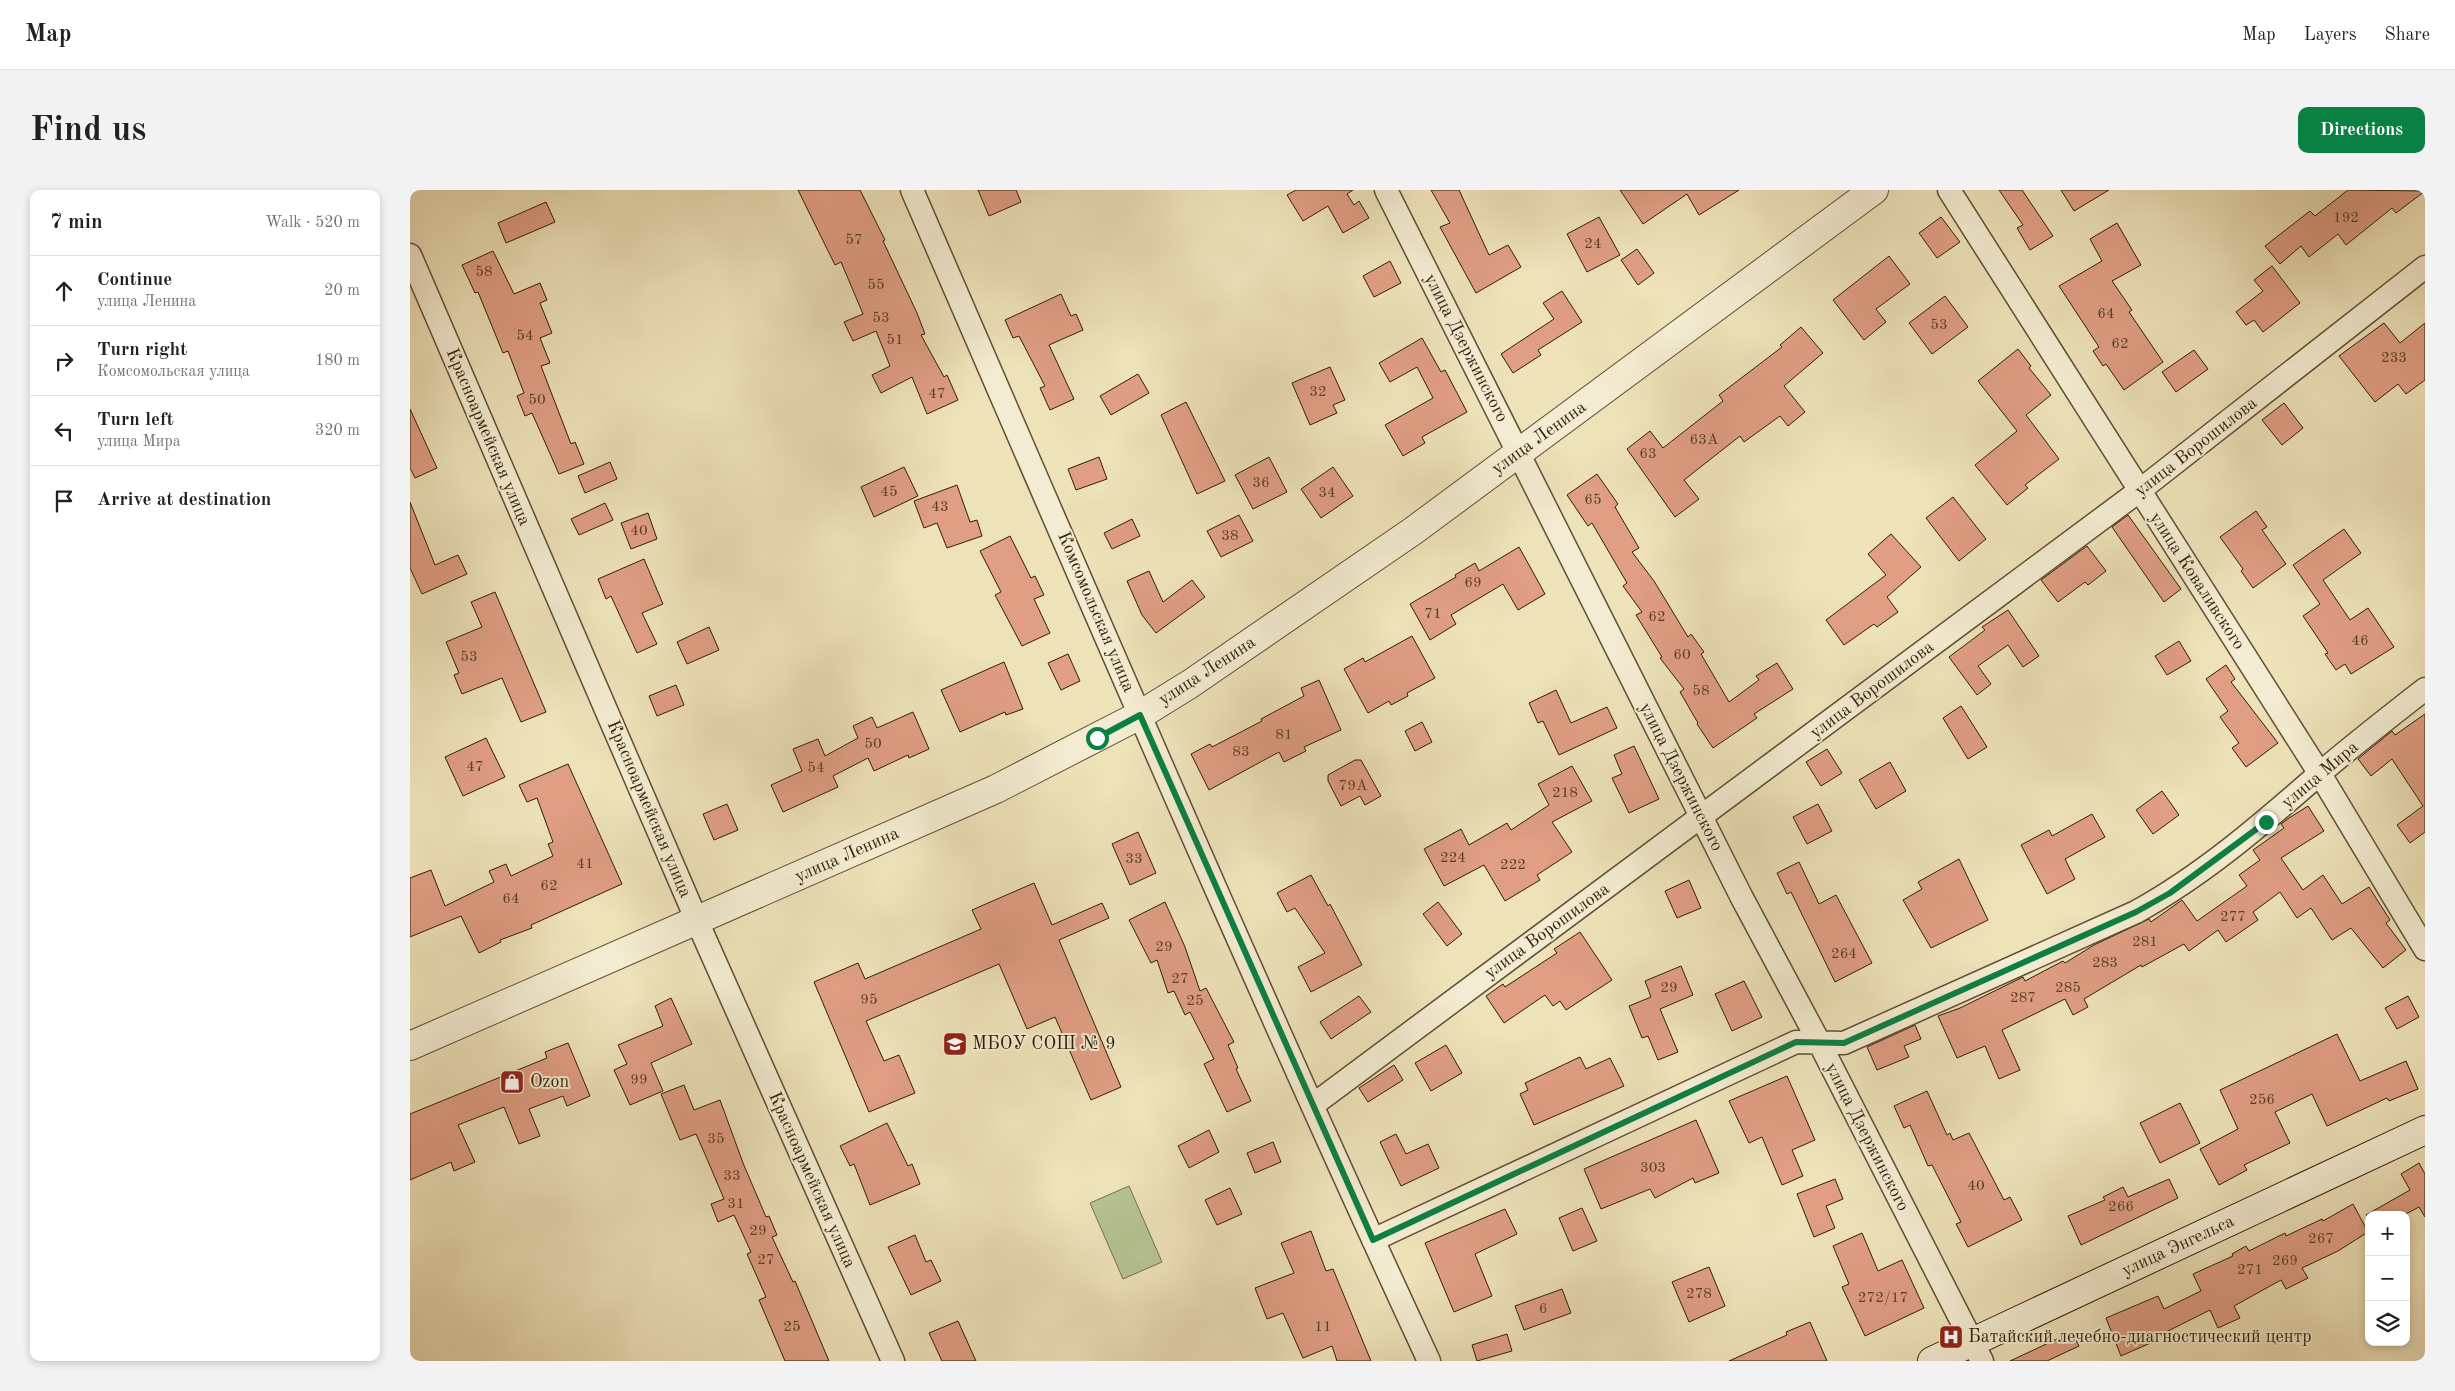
<!DOCTYPE html>
<meta charset="utf-8">
<style>
:root{--surface:#fff;--page:#f2f2f2;--text:#202124;--muted:#757577;--line:#e0e0e0;--accent:#0b8043}
body{margin:0;font-family:"Old Standard TT",serif;background:var(--page);color:var(--text)}
.controls{position:absolute;right:15px;bottom:15px;display:grid;overflow:hidden;border-radius:10px;box-shadow:0 2px 8px #0003}
.controls button{width:45px;height:45px;display:grid;place-items:center;padding:0;border:0;border-bottom:1px solid var(--line);background:var(--surface);color:var(--text);font:25px sans-serif}
.stop{position:absolute;width:15px;height:15px;margin:-11px;border:4px solid #0b8043;border-radius:50%;background:#fff}
.stop.end{background:#0b8043;border-color:#fff;box-shadow:0 1px 5px #0008}
.list{margin:0;padding:0;list-style:none}
h2{display:flex;justify-content:space-between;align-items:center;height:65px;margin:0;padding:0 20px;font-size:21px}
h2 small{font-size:16px;font-weight:400;color:var(--muted)}
.list li{display:grid;grid-template-columns:32px 1fr auto;gap:15px;align-items:center;box-sizing:border-box;height:70px;padding:0 20px;border-top:1px solid var(--line)}
.list b{display:block;font-size:19px;white-space:nowrap}
.list p{margin:0;font-size:16px;white-space:nowrap;color:var(--muted)}
.list em{font-size:16px;font-style:normal;color:var(--muted)}
.icon{flex:none;width:28px;height:28px;fill:none;stroke:currentColor;stroke-width:2;stroke-linecap:round;stroke-linejoin:round}
.map{position:relative;flex:none;width:2015px;height:1171px;overflow:hidden;border-radius:10px}
header{display:flex;align-items:center;gap:30px;box-sizing:border-box;height:70px;padding:0 25px;background:var(--surface);border-bottom:1px solid var(--line)}
header strong{font-size:24px}
nav{display:flex;gap:28px;margin-inline-start:auto;font-size:18px}
.intro{display:flex;align-items:center;justify-content:space-between;box-sizing:border-box;height:120px;padding:0 30px}
h1{margin:0;font-size:35px}
.button{padding:12px 22px;border-radius:10px;background:var(--accent);color:#fff;font-size:18px;font-weight:700}
main{display:flex;gap:30px;padding:0 30px}
aside{flex:1;background:var(--surface);border-radius:10px;box-shadow:0 2px 8px #0003}
.map>svg:first-child{display:block}
</style>
<header>
<strong>Map</strong>
<nav><a>Map</a><a>Layers</a><a>Share</a></nav>
</header>
<div class="intro"><h1>Find us</h1><a class="button">Directions</a></div>
<main>
<aside>
<h2>7 min<small>Walk · 520 m</small></h2>
<ul class="list">
<li><svg class="icon" aria-label="ahead" viewBox="0 0 24 24"><path d="M12 20V5M6 11l6-6 6 6"/></svg><div><b>Continue</b><p>улица Ленина</p></div><em>20 m</em></li>
<li><svg class="icon" aria-label="right" viewBox="0 0 24 24"><path d="M7 20v-9h11M14 6l5 5-5 5"/></svg><div><b>Turn right</b><p>Комсомольская улица</p></div><em>180 m</em></li>
<li><svg class="icon" aria-label="left" viewBox="0 0 24 24"><path d="M17 20v-9H6M10 6l-5 5 5 5"/></svg><div><b>Turn left</b><p>улица Мира</p></div><em>320 m</em></li>
<li><svg class="icon" aria-label="arrive" viewBox="0 0 24 24"><path d="M6 21V4h12l-3 4 3 4H6"/></svg><div><b>Arrive at destination</b></div></li>
</ul>
</aside>
<div class="map">
<svg width="2015" height="1171" viewBox="0 0 2015 1171">
<rect width="100%" height="100%" fill="#eee2b9"/>
<filter id="stains"><feTurbulence type="fractalNoise" baseFrequency=".004" numOctaves="4"/><feColorMatrix values="0 0 0 0 .2 0 0 0 0 .09 0 0 0 0 .02 0 0 0 .5 -.17"/></filter>
<radialGradient id="worn" r=".72"><stop offset=".6" stop-color="#630" stop-opacity="0"/><stop offset="1" stop-color="#630" stop-opacity=".3"/></radialGradient>
<path fill="#b4c492" stroke="#72714b" d="M719,996l33,76 -39,17 -33,-76z"/>
<path fill="#e09e83" stroke="#2f1e04" d="M388,0h62l25,50 -2,1 34,72 8,21 -4,1 23,42 3,-2 11,25 -31,14 -15,-37 -31,16 -9,-18 18,-9 -14,-35 -23,10 -9,-19 19,-8 -22,-52 -6,3z
M568,0h38l5,12 -32,14z
M886,0h57l-6,4 7,11 5,-4 10,17 -26,15 -15,-27 -25,15 -16,-26z
M1021,0h28l30,65 19,-10 13,22 -45,26 -36,-66 10,-4z
M1210,0h119l-40,25 -12,-21 -44,30z
M1589,0h23l31,46 -23,14 -13,-22 6,-3z
M1651,0h48l-35,21z
M1938,0l77,1 -29,22 -4,-5 -46,37 -8,-11 -29,23 -8,-11 -21,18 -15,-18 45,-35 5,5z
M136,12l9,20 -49,21 -8,-20z
M1189,27l21,38 -33,17 -20,-38z
M1531,27l19,25 -23,16 -18,-25z
M1707,33l24,42 -29,16 20,29 -3,2 34,50 -39,28 -18,-26 -3,2 -10,-15 6,-4 -40,-61 43,-25 -12,-22z
M1227,59l17,24 -16,12 -17,-25z
M83,61l21,43 26,-11 7,17 -7,3 12,30 -12,5 10,25 -9,3 30,78 4,-2 9,22 -25,10 -27,-61 -7,3 -8,-20 7,-3 -16,-42 -5,2 -25,-61 -3,1 -13,-28z
M1479,66l21,28 -34,25 10,13 -22,18 -31,-40z
M980,71l11,22 -27,14 -11,-21z
M1862,76l28,37 -37,29 -9,-12 -8,5 -10,-13 27,-21 -9,-11z
M1152,101l20,31 -44,28 3,5 -28,18 -12,-19 53,-35 -11,-16z
M651,104l10,22 5,-2 7,16 -34,15 25,54 -24,11 -10,-22 5,-2 -26,-50 -6,2 -8,-18z
M1535,106l23,31 -36,27 -23,-31z
M1974,133l16,20 25,-20v57l-19,14 -8,-10 -23,18 -36,-46z
M1391,137l22,26 -39,33 21,26 -17,14 -8,-10 -36,26 -4,-6 -56,44 15,19 -24,18 -48,-68 23,-18 13,17 60,-47 -4,-6 63,-48 -2,-2z
M1012,148l19,34 4,-2 22,42 -45,25 3,6 -22,13 -18,-31 48,-27 -16,-31 -27,15 -11,-19z
M1608,159l13,17 -2,2 22,27 -25,20 33,44 -34,26 3,3 -21,17 -32,-40 42,-34 -39,-50z
M1784,160l14,19 -32,23 -14,-20z
M920,177l15,33 -12,5 4,8 -27,12 -18,-42z
M728,184l11,19 -38,22 -11,-19z
M776,212l39,79 -28,13 -36,-79z
M1874,213l19,25 -21,17 -20,-25z
M0,219l27,59 -22,10 -5,-10z
M689,267l8,22 -31,11 -8,-21z
M859,267l18,35 -34,17 -18,-34z
M200,272l7,17 -32,14 -7,-17z
M494,277l14,29 -44,21 -13,-30z
M923,277l20,29 -32,22 -20,-29z
M1187,284l21,30 -3,3 24,41 -7,4 22,29 34,56 3,-3 13,18 -3,2 28,48 30,-22 -3,-4 21,-13 16,26 -39,25 3,4 -44,30 -16,-24 1,-1 -18,-31 4,-3 -24,-31 2,-1 -26,-42 6,-3 -19,-26 4,-3 -35,-60 -4,3 -21,-31z
M547,295l13,37 7,-2 5,16 -35,12 -10,-25 -13,5 -10,-27z
M1543,307l33,42 -27,22 -33,-43z
M0,312l25,63 23,-10 9,19 -45,20 -12,-26z
M195,313l8,17 -34,15 -8,-16z
M1846,321l11,16 -5,3 24,34 -33,24 -12,-17 2,-2 -23,-32z
M238,323l9,26 -26,10 -10,-26z
M829,325l14,26 -32,16 -14,-26z
M1718,325l53,74 -17,13 -52,-75z
M722,329l8,17 -28,13 -8,-16z
M1934,339l17,24 -38,27 27,40 18,-12 26,39 -43,27 -6,-10 -9,6 -11,-16 3,-1 -25,-37 17,-12 -27,-39z
M1481,344l30,33 -34,30 11,15 -21,15 -3,-3 -30,21 -18,-25 60,-45 -18,-21z
M600,346l21,42 4,-2 9,19 -10,4 16,34 -28,13 -27,-51 6,-3 -21,-41z
M1677,356l19,25 -18,14 -3,-3 -27,20 -17,-22z
M1109,357l26,47 -27,16 -15,-26 -52,31 5,9 -26,16 -20,-36 46,-27 -1,-2 20,-12 4,8z
M234,369l19,45 -21,9 15,31 -20,9 -26,-57 -5,3 -8,-20z
M739,381l14,31 29,-22 13,17 -49,36 -14,-18 -15,-34z
M85,402l51,120 -25,10 -19,-44 -40,16 -8,-19 5,-2 -13,-31 36,-15 -11,-25z
M1598,420l31,46 -16,11 -15,-22 -30,21 13,18 -14,11 -28,-38 36,-27 -3,-3z
M299,437l10,23 -32,14 -10,-22z
M1002,446l23,42 -28,15 1,3 -17,9 -2,-4 -21,12 -24,-44 19,-11 2,4z
M1769,451l12,20 -24,14 -12,-19z
M658,464l12,27 -19,9 -13,-27z
M594,472l19,47 -17,6 -1,-3 -45,20 -19,-42z
M1816,475l9,14 -4,3 47,61 -32,24 -14,-19 7,-5 -19,-26 8,-6 -22,-32z
M909,490l22,50 -37,17 2,4 -22,11 -5,-10 -70,38 -18,-36 19,-10 2,3 50,-26 -1,-2 43,-23 -3,-8z
M266,495l8,20 -27,11 -8,-20z
M1146,500l15,33 36,-16 10,21 -58,27 -16,-34 -5,2 -9,-20z
M1551,516l26,41 -19,12 -25,-41z
M503,522l16,37 -20,9 -1,-3 -34,16 -6,-13 -35,18 5,11 -55,25 -12,-27 31,-14 -9,-22 25,-10 7,17 33,-18 -5,-12 19,-9 5,11z
M2015,524v118l-15,11 -13,-18 26,-19 -31,-47 -21,17 -13,-17 34,-28 3,4z
M1012,532l10,20 -17,9 -10,-20z
M76,548l19,39 -42,19 -18,-39z
M1224,556l25,53 -30,14 -17,-35 10,-4 -8,-19z
M1417,559l15,24 -21,13 -15,-24z
M945,570h6l20,36 -16,9 -5,-9 -19,10 -13,-25v-6z
M1480,572l16,29 -30,18 -17,-29z
M158,574l54,120 -91,41 1,3 -32,12 1,2 -22,11 -18,-37 -51,21v-59l21,-8 14,36 49,-24 -5,-11 17,-7 5,12 42,-20 -5,-12 5,-2 -16,-44 -10,4 -8,-17z
M1162,576l20,35 -40,21 20,30 -35,23 3,5 -35,21 -21,-36 -40,21 -20,-37 37,-20 8,16 38,-22 4,7 38,-25 -11,-21z
M1752,601l17,24 -26,19 -17,-24z
M317,614l11,26 -24,10 -11,-26z
M1408,614l14,27 -25,13 -14,-27z
M1898,616l16,25 -43,27 22,32 20,-15 19,29 27,-17 21,33 -4,3 20,27 -23,18 -32,-40 -19,12 -21,-32 -14,10 -17,-26 -27,20 5,8 -32,22 -8,-12 -29,21 -5,-7 -42,23 -1,-2 -57,34 4,8 -15,8 -8,-16 -63,31 18,40 -21,9 -14,-33 -28,12 -19,-42 22,-8 63,-31 2,4 38,-20 2,2 29,-18 55,-26 2,3 31,-22 15,21 50,-35 -8,-11 21,-15 -7,-10 31,-22 -3,-4 8,-6z
M1682,624l13,23 -40,22 10,20 -28,15 -26,-49 28,-15 3,6z
M728,642l18,41 -26,12 -18,-41z
M1549,669l29,61 -57,28 -28,-48 19,-11 -4,-7z
M1389,672l20,42 17,-9 36,68 -37,19 -44,-90 -4,2 -10,-21z
M901,685l17,31 2,-2 32,61 -51,27 -13,-25 27,-14 -30,-45 -8,4 -10,-19z
M1279,690l12,28 -24,10 -12,-27z
M624,693l18,42 50,-22 7,15 -50,22 62,147 -30,13 -36,-83 -28,12 -28,-65 -133,57 18,40 15,-6 16,38 -46,19 -55,-130 44,-19 7,16 116,-50 -9,-19z
M755,712l20,45 15,44 6,-3 28,54 -6,3 10,23 -2,1 15,32 -24,11 -23,-48 10,-5 -24,-47 -5,3 -11,-24 -6,2 -11,-33 -6,3 -22,-43z
M1028,712l24,32 -15,12 -24,-32z
M1170,742l32,48 -46,30 -6,-9 -7,5 -8,-11 -41,28 -18,-27 17,-12 2,3 52,-34 -3,-4z
M1271,776l12,29 -33,14 18,43 -20,8 -10,-24 -6,2 -13,-32 22,-9 -6,-16z
M1334,791l18,36 -30,14 -17,-37z
M949,806l12,16 -40,27 -11,-17z
M1998,806l11,21 -22,12 -12,-21z
M261,808l21,46 -41,19 12,28 -33,14 -16,-35 13,-6 -9,-19 45,-19 -8,-20z
M1505,835l6,14 -17,7 5,11 -32,13 -10,-23z
M1927,844l23,47 46,-20 12,28 -29,12 -2,-3 -60,28 -15,-32 -37,18 15,31 -46,22 3,5 -28,15 -19,-36 38,-20 -18,-39z
M158,853l22,53 -23,10 -4,-10 -34,13 11,27 -21,8 -15,-37 -46,18 17,37 -21,9 -3,-9 -41,18v-66l137,-56 -2,-6z
M1036,855l16,28 -31,18 -16,-28z
M1170,867l6,12 24,-11 14,28 -90,39 -14,-31 8,-4 -3,-7z
M984,875l9,15 -35,22 -9,-14z
M1377,886l28,64 -23,10 11,26 -21,9 -20,-48 -13,6 -20,-42z
M274,895l10,25 26,-10 23,63 23,54 3,-1 8,19 -5,2 21,45 2,-1 34,80h-44l-26,-61 7,-3 -19,-43 4,-2 -17,-37 -16,7 -7,-18 13,-5 -20,-47 -8,-18 -16,6 -19,-46z
M1517,901l20,44 3,-2 3,7 16,-7 35,67 6,-3 12,23 -54,27 -12,-23 5,-2 -29,-57 -4,1 -18,-41 -6,3 -10,-22z
M1770,913l20,40 -40,20 -20,-40z
M1286,930l23,53 -24,10 -2,-5 -38,20 -5,-9 -49,20 -17,-40z
M477,933l21,43 4,-2 8,20 -50,21 -16,-41 -4,2 -10,-20z
M799,940l10,22 -30,16 -11,-22z
M986,944l10,20 22,-10 11,24 -38,18 -21,-44z
M863,952l8,20 -26,11 -8,-20z
M2009,973l6,11v43l-6,-10 -15,8h-38l44,-25 -9,-16z
M1425,989l8,20 -17,7 9,22 -21,9 -17,-43z
M1759,989l9,19 -97,47 -13,-29 37,-16 -2,-3 20,-10 5,10z
M820,998l12,26 -25,11 -12,-25z
M1943,1014l15,28 -30,19 -36,17 6,10 -22,11 -5,-9 -47,26 6,12 -22,10 -8,-18 -56,28 1,3 -34,15 -15,-38 52,-22 6,13 37,-18 -8,-17 40,-18 -1,-2 14,-8 3,5 36,-18 1,3 36,-17 1,2z
M1172,1018l15,33 -24,10 -14,-33z
M1095,1019l12,25 -42,20 17,42 -38,16 -29,-69z
M901,1041l15,40 7,-2 38,92h-34l-5,-15 -29,12 -20,-45 -16,6 -12,-31 39,-15 -13,-30z
M1452,1043l16,38 24,-11 22,48 -59,28 -23,-49 7,-3 -16,-38z
M505,1045l11,27 5,-2 10,21 -30,14 -23,-48z
M1299,1077l16,39 -36,16 -17,-40z
M1152,1099l9,24 -47,17 -9,-24z
M548,1131l18,40h-34l-13,-28z
M1400,1132l17,39h-98l58,-26 -1,-3z
M1662,1142l7,14 -32,15h-37z
M1097,1144l5,17 -35,10 -5,-16z"/>
<g fill="none" stroke-linecap="round" stroke-linejoin="round">
<defs>
<path id="minor" d="M502,0c170,391 337,784 517,1171
M976,0l355,706 78,146 163,319
M1539,0l371,584 105,175
M0,65l287,666 196,440
M903,915l826,-614 286,-224
M963,1050l423,-198 48,1 292,-131c67,-37 125,-87 182,-137 35,-30 71,-58 107,-86"/>
<path id="tertiary" d="M0,856l586,-257 144,-74 50,-31 223,-153 461,-341"/>
<path id="secondary" d="M1522,1171l493,-231"/>
</defs>
<use href="#minor" stroke="#5f4f31" stroke-width="25"/>
<use href="#tertiary" stroke="#5f4f31" stroke-width="30"/>
<use href="#secondary" stroke="#2f1e04" stroke-width="30"/>
<use href="#minor" stroke="#f4ecd2" stroke-width="22"/>
<use href="#tertiary" stroke="#f4ecd2" stroke-width="28"/>
<use href="#secondary" stroke="#f4ecd2" stroke-width="28"/>
</g>
<g fill="none" stroke-linecap="round" stroke-linejoin="round">
<path stroke="#0b8043" stroke-width="6" d="M687,548l43,-23 233,525 423,-198 48,1 292,-131 34,-19 96,-71"/>
</g>
<defs>
<symbol id="school-square" viewBox="-11 -11 22 22"><rect x="-9" y="-9" width="18" height="18" rx="4" fill="#8f2418" stroke="#f4ecd2"/><path d="M0-5L7-2L0 1L-7-2ZM-4 1L0 2.5L4 1V4Q0 6-4 4Z" fill="#fff"/></symbol>
<symbol id="shop-square" viewBox="-11 -11 22 22"><rect x="-9" y="-9" width="18" height="18" rx="4" fill="#8f2418" stroke="#f4ecd2"/><path d="M-5-2.5h2.3a2.7 3.5 0 0 1 5.4 0H5L5.5 6h-11ZM-1.5-2.5h3a1.5 2.3 0 0 0-3 0Z" fill="#fff"/></symbol>
<symbol id="hospital-square" viewBox="-11 -11 22 22"><rect x="-9" y="-9" width="18" height="18" rx="4" fill="#8f2418" stroke="#f4ecd2"/><path d="M-5-5h3v3.5h4V-5h3V5h-3V1.5h-4V5h-3Z" fill="#fff"/></symbol>
</defs>
<g fill-rule="evenodd">
<use href="#school-square" x="531" y="840" width="28" height="28"/>
<use href="#shop-square" x="88" y="878" width="28" height="28"/>
<use href="#hospital-square" x="1527" y="1133" width="28" height="28"/>
</g>
<g text-anchor="middle" dominant-baseline="central" stroke-width="4" stroke-linejoin="round" paint-order="stroke">
<g font-size="15" fill="#5b3e24">
<text x="1936" y="28">192</text>
<text x="444" y="50">57</text>
<text x="1183" y="54">24</text>
<text x="74" y="82">58</text>
<text x="466" y="95">55</text>
<text x="1696" y="124">64</text>
<text x="471" y="128">53</text>
<text x="1529" y="135">53</text>
<text x="115" y="146">54</text>
<text x="485" y="150">51</text>
<text x="1710" y="154">62</text>
<text x="1984" y="168">233</text>
<text x="908" y="202">32</text>
<text x="527" y="204">47</text>
<text x="127" y="210">50</text>
<text x="1294" y="250">63А</text>
<text x="1238" y="264">63</text>
<text x="851" y="293">36</text>
<text x="479" y="302">45</text>
<text x="917" y="303">34</text>
<text x="1183" y="310">65</text>
<text x="530" y="317">43</text>
<text x="229" y="341">40</text>
<text x="820" y="346">38</text>
<text x="1063" y="393">69</text>
<text x="1023" y="424">71</text>
<text x="1247" y="427">62</text>
<text x="1950" y="451">46</text>
<text x="1272" y="465">60</text>
<text x="59" y="467">53</text>
<text x="1291" y="501">58</text>
<text x="874" y="545">81</text>
<text x="463" y="554">50</text>
<text x="831" y="562">83</text>
<text x="65" y="577">47</text>
<text x="406" y="578">54</text>
<text x="943" y="596">79А</text>
<text x="1155" y="603">218</text>
<text x="1043" y="668">224</text>
<text x="724" y="669">33</text>
<text x="175" y="674">41</text>
<text x="1103" y="675">222</text>
<text x="139" y="696">62</text>
<text x="101" y="709">64</text>
<text x="1823" y="727">277</text>
<text x="1735" y="752">281</text>
<text x="754" y="757">29</text>
<text x="1434" y="764">264</text>
<text x="1695" y="773">283</text>
<text x="770" y="789">27</text>
<text x="1259" y="798">29</text>
<text x="1658" y="798">285</text>
<text x="1613" y="808">287</text>
<text x="459" y="810">95</text>
<text x="785" y="811">25</text>
<text x="229" y="890">99</text>
<text x="1852" y="910">256</text>
<text x="306" y="949">35</text>
<text x="1243" y="978">303</text>
<text x="322" y="986">33</text>
<text x="1566" y="996">40</text>
<text x="326" y="1014">31</text>
<text x="1711" y="1017">266</text>
<text x="348" y="1041">29</text>
<text x="1911" y="1049">267</text>
<text x="356" y="1070">27</text>
<text x="1875" y="1071">269</text>
<text x="1840" y="1080">271</text>
<text x="1289" y="1104">278</text>
<text x="1473" y="1108">272/17</text>
<text x="1133" y="1119">6</text>
<text x="382" y="1137">25</text>
<text x="913" y="1137">11</text>
</g>
<g font-size="18" fill="#2f1e04" stroke="#f4ecd2">
<text transform="translate(1056 158) rotate(63)">улица Дзержинского</text>
<text transform="translate(78 247) rotate(67)">Красноармейская улица</text>
<text transform="translate(1129 248) rotate(-36)">улица Ленина</text>
<text transform="translate(1786 257) rotate(-38)">улица Ворошилова</text>
<text transform="translate(1787 391) rotate(57)">улица Коваливского</text>
<text transform="translate(686 422) rotate(67)">Комсомольская улица</text>
<text transform="translate(797 481) rotate(-33)">улица Ленина</text>
<text transform="translate(1462 500) rotate(-37)">улица Ворошилова</text>
<text transform="translate(1910 585) rotate(-40)">улица Мира</text>
<text transform="translate(1271 587) rotate(63)">улица Дзержинского</text>
<text transform="translate(239 619) rotate(67)">Красноармейская улица</text>
<text transform="translate(437 665) rotate(-24)">улица Ленина</text>
<text transform="translate(1137 741) rotate(-36)">улица Ворошилова</text>
<text transform="translate(1457 947) rotate(63)">улица Дзержинского</text>
<text transform="translate(402 990) rotate(66)">Красноармейская улица</text>
<text transform="translate(1768 1056) rotate(-25)">улица Энгельса</text>
</g>
<g font-size="18" fill="#2f1e04" stroke="#f4ecd2" text-anchor="start">
<text x="562" y="854">МБОУ СОШ № 9</text>
<text x="120" y="892">Ozon</text>
<text x="1558" y="1147">Батайский лечебно-диагностический центр</text>
</g>
</g>
<rect width="100%" height="100%" filter="url(#stains)"/>
<rect width="100%" height="100%" fill="url(#worn)"/>
</svg>
<div class="controls">
<button>+</button>
<button>−</button>
<button><svg class="icon" aria-label="layers" viewBox="0 0 24 24"><path d="M12 4l9 5-9 5-9-5zM3 14l9 5 9-5"/></svg></button>
</div>
<div class="stop" style="left:687px;top:548px"></div>
<div class="stop end" style="left:1856px;top:632px"></div>
</div>
</main>
